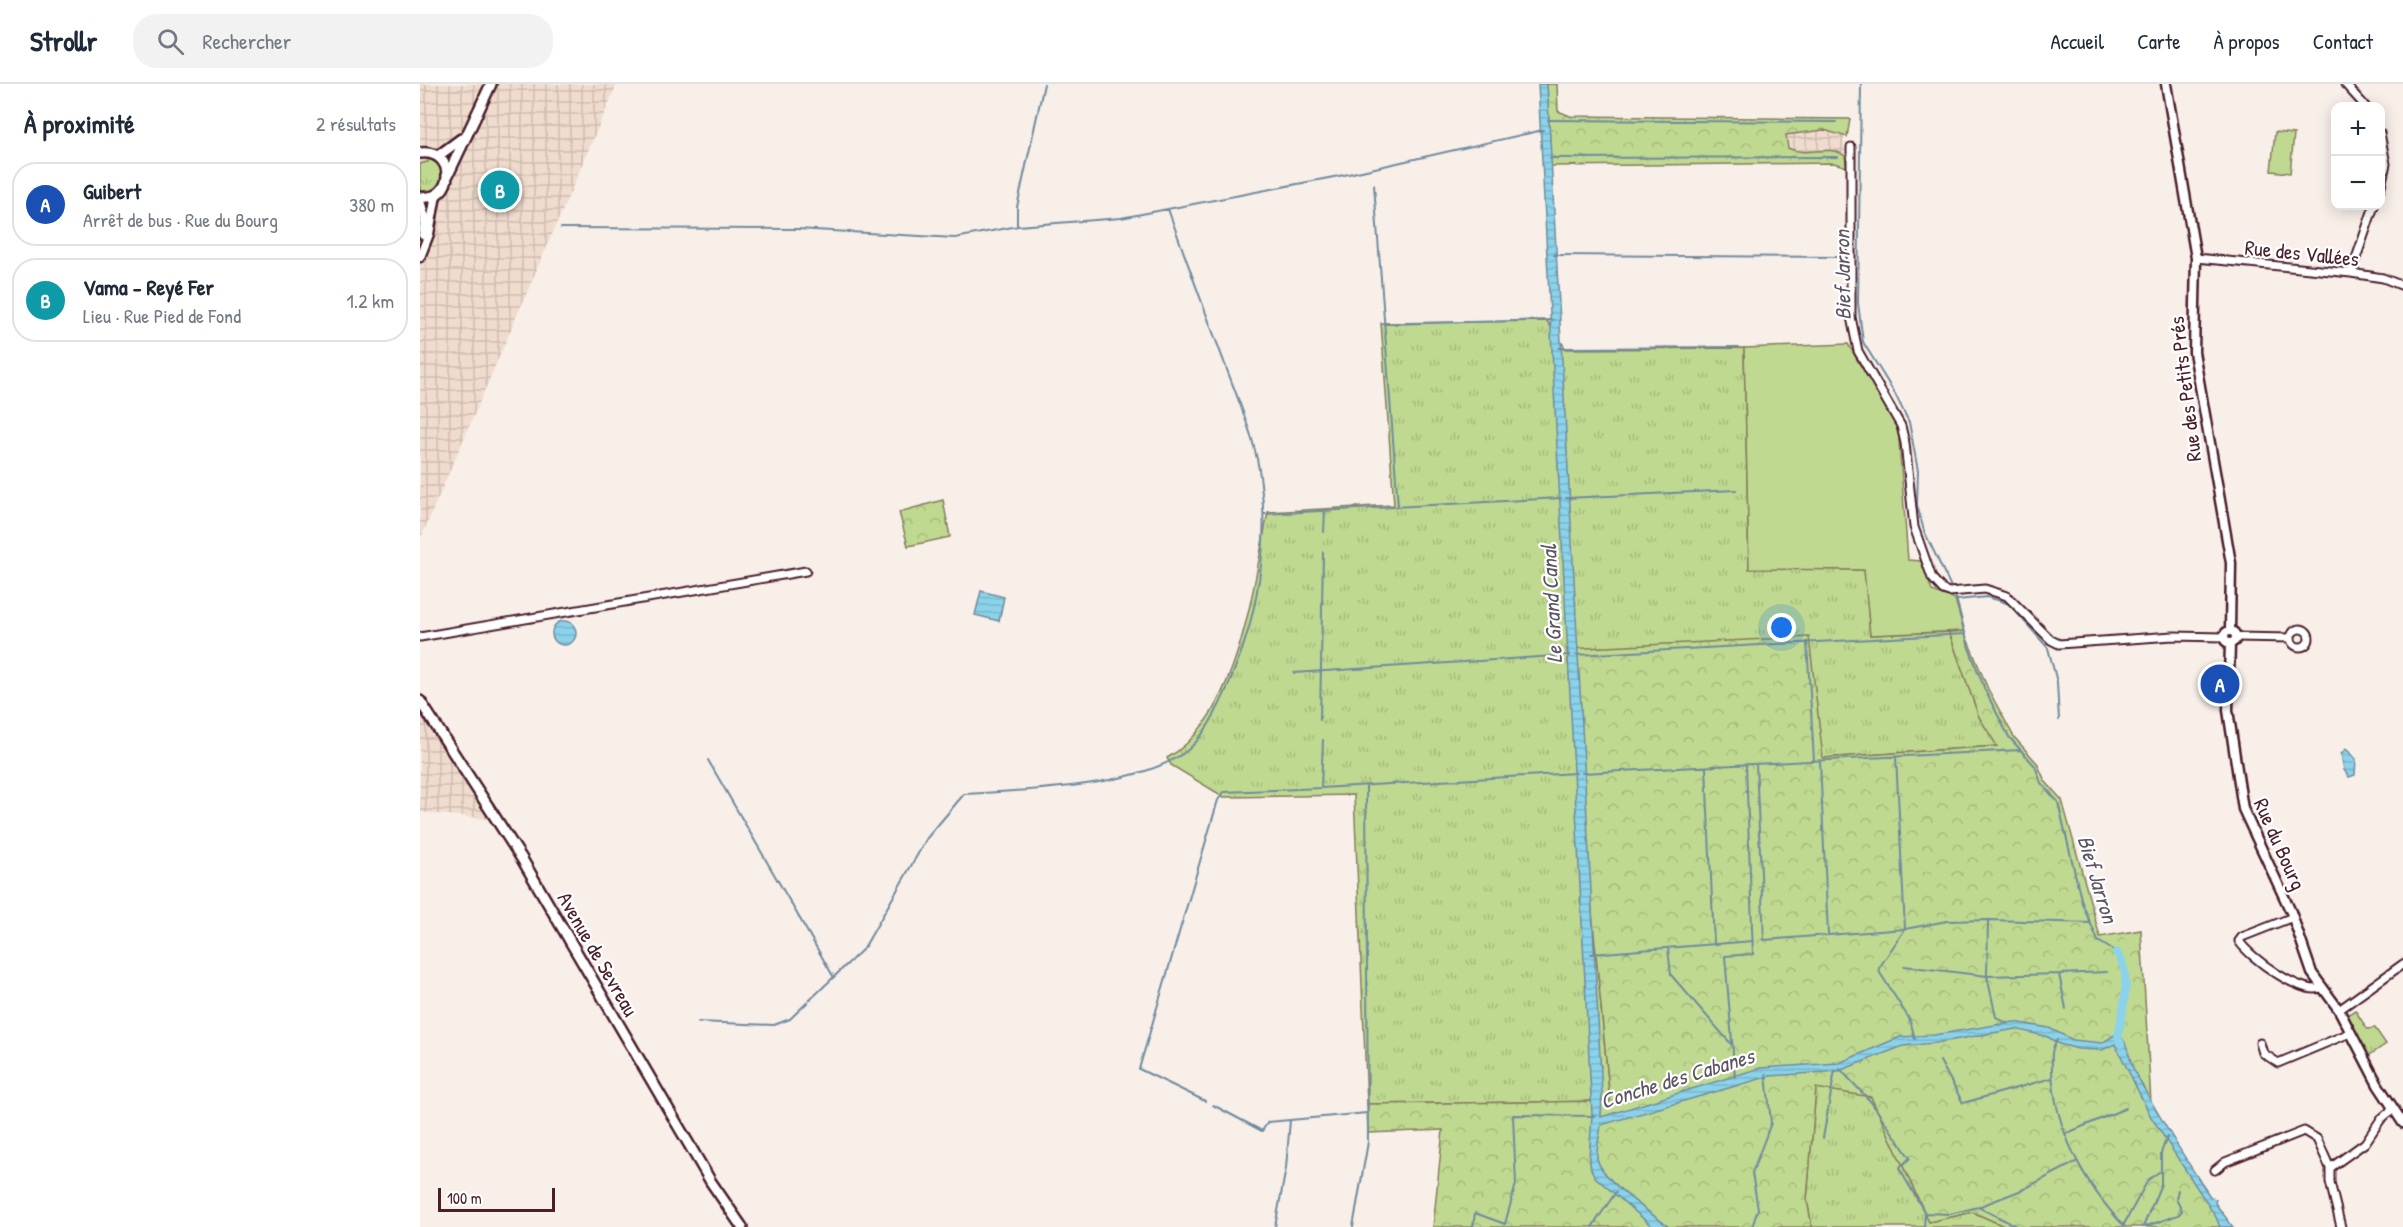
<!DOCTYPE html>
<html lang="fr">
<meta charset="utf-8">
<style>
:root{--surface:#fff;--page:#f2f2f3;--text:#1f2937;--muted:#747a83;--line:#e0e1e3;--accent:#4a1f2b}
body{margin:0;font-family:"Patrick Hand",sans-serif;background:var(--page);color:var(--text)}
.controls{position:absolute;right:18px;top:18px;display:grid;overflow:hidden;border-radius:12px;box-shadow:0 3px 15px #0003}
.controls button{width:54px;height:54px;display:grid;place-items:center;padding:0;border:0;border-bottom:2px solid var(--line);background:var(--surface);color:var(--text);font:30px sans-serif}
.scale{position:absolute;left:18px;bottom:15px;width:117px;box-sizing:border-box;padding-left:6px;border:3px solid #4a1f2b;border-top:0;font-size:16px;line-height:21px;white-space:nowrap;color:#4a1f2b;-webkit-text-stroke:4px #fff;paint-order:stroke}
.you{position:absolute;left:1362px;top:544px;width:21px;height:21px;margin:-15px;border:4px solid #fff;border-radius:50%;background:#1a73e8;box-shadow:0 0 0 9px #1a73e833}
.badge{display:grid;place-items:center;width:39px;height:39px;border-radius:50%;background:var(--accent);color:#fff;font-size:20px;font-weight:700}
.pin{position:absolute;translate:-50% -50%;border:3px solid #fff;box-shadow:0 2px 6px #0006}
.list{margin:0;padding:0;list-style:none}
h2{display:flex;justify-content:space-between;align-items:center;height:78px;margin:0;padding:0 24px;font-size:26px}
h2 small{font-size:20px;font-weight:400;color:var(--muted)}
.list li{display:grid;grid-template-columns:39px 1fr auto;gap:18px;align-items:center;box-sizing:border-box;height:84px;margin:0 12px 12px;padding:0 12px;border:2px solid var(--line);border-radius:24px}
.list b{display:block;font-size:22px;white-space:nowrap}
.list p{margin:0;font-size:20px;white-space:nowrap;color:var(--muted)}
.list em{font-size:20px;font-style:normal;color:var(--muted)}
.icon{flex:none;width:33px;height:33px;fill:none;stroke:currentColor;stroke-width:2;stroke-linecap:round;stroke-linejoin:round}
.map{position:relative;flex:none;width:1983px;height:1143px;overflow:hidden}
header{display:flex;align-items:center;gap:36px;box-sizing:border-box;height:84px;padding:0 30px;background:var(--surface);border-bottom:2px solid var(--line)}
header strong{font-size:28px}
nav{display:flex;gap:33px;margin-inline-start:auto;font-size:21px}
.search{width:420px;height:54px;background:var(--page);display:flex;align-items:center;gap:15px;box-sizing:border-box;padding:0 21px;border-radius:24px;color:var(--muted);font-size:22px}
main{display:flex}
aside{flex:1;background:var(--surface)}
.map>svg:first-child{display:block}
</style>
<header>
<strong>Strollr</strong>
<div class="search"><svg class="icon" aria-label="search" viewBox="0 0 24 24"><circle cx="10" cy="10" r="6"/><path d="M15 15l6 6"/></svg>Rechercher</div>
<nav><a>Accueil</a><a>Carte</a><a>À propos</a><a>Contact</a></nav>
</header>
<main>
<aside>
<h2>À proximité<small>2 résultats</small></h2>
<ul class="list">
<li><span class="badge" style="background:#1a4fb4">A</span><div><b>Guibert</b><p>Arrêt de bus · Rue du Bourg</p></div><em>380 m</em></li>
<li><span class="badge" style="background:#0f9aa8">B</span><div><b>Vama - Reyé Fer</b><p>Lieu · Rue Pied de Fond</p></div><em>1.2 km</em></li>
</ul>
</aside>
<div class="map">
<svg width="1983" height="1143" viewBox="0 0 1983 1143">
<defs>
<pattern id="industrial-grid" width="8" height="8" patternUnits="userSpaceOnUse" patternTransform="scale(1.5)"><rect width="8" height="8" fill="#f0dcce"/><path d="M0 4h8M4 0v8" fill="none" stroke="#cfbcb1"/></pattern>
<pattern id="grass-tufts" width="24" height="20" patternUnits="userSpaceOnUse" patternTransform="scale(1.5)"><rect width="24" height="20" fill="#bfd990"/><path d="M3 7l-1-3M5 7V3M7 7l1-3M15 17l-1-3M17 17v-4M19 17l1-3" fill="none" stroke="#a6ba7c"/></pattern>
<pattern id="forest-crowns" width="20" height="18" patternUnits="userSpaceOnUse" patternTransform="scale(1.5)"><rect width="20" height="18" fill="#bfd990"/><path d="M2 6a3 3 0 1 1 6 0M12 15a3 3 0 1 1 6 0" fill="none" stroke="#a6ba7c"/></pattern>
<pattern id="water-rules" width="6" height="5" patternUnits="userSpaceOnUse" patternTransform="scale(1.5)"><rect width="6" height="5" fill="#8ad3eb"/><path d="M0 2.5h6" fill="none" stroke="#79b5ca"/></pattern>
</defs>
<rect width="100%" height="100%" fill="#f8efe9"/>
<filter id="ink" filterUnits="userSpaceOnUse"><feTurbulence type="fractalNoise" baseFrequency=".0167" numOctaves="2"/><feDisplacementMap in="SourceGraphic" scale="12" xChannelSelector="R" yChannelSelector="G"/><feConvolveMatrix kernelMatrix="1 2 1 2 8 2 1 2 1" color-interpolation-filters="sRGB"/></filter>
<g filter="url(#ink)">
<path fill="url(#industrial-grid)" d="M0,0h197l-197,456z
M1427,41l-3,13 1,18 -60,-1 -1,-29z
M0,606l78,121 -12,8 -66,-7z"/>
<path fill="url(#grass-tufts)" stroke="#847c5e" stroke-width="1.5" d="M9,74l13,9 1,12 -6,10 -8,4 -9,-1v-28l8,-2z
M1127,237l19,28 178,-1 5,220 116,2 5,65 79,-3 30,85 19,29 -175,12 -256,-109 43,452 -243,3 -13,-309 -130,2 -53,-32 -4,-7c72,-41 86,-172 101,-246l126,-7 -13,-182z
M1935,926l12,19 8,-1 11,16 -19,13 -20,-42z
M1396,1004l55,8 58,126 44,-10 33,15h-194l-5,-27z"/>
<path fill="url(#forest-crowns)" stroke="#847c5e" stroke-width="1.5" d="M1127,0h10l1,27 12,5 280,3 -3,18 -23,-7 -38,5 2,13c19,10 40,-5 57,8l2,11 -13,-4 -283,3z
M523,416l7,37 -42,9 -9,-34z
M1544,547l24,58 26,48 23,26 8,18 17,19 38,137 41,-7 10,173 47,78 33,46h-225l-33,-15 -44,10 -58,-125 -55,-9 -9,112 5,27h-379l10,-97 -75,3 -1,-29 243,-3 -43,-452 242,-12 14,121 174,-12 -18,-29 -30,-85z"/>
<path fill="#bfd990" stroke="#847c5e" stroke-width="1.5" d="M1855,48l19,2 -4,39 -19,-2z
M1428,260l50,84 10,132 13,1 11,30 23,8 9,32 -94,4 -6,-65 -115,-1 -5,-221z"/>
<path fill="url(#water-rules)" stroke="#708b9e" stroke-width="1.5" d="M1118,0h9l55,1009 -1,24 159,-49 79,-5 61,-26 34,-2 80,-13 35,6 24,12 29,3 16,-10c11,10 10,24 16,37 23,44 50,87 77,128l5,1 -1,4 18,24h-13l-4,-10 -65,-100 -36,-73 -13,6 -24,-1 -19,-5 -11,-7 -32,-8 -80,14 -33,3 -64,25 -69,5 -169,49c-1,10 -5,23 -4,33 4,22 54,55 72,69h-16l-58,-50 -4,-8 -2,-11 3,-43z
M561,507l23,6 -5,24 -24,-6z
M132 549a12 12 0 1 1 24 0a12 12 0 1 1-24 0Z
M1926,665l10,10 -1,16 -6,2 -5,-7 -3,-16z"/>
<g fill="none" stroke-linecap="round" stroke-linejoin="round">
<path stroke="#708b9e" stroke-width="2" d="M1441,0l-3,219 5,39 32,52 14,28 9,49 -1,34 7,26 28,58
M1128,36l288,2
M1130,74l288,-1
M954,101l24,321
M597,141v-18l27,-123
M141,144l236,1 158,9 63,-12 103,-8 223,-43 199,-45
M1134,171l285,2
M964,240l169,-4
M1139,264l180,-1
M1146,414l170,-8
M844,430l297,-16
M904,448l1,-21
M1536,514l13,50 16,42 24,47 26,29 6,17 17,19 24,101 16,38 18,11
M1537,516l30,-3 14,4 8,3 24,27 15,17 9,34 2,38
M1387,558l7,119
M1156,571l389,-21
M874,589l276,-18
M900,636l3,-168
M903,656l-2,48 255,-15
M1476,673l9,172 -26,39 1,5 30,47 5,19
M288,676l125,216
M1400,677l8,174
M1336,680l8,176 141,-11 42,-8 42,-1 101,3
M1286,683l8,177
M1162,689l439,-23
M1568,836l-1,56 9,41 11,7
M1248,864l3,27 61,70
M1171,870l162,-13
M1484,882l83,10 72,-2 7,35
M1639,890l48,-2
M278,938l76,3 16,-6 74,-71 63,-110 37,-44c60,-4 178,-6 225,-45 19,-16 36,-54 45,-78 23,-55 35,-127 27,-187 -4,-41 -21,-79 -35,-117 -20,-53 -39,-105 -58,-158
M1637,956c-7,10 -5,19 -5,31 3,59 32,113 73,156
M1520,977l23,42 89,-25
M1420,985l31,33 39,56 -11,10 26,45 -1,14
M1315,993l-10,-121 28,-2 -7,-189
M785,1017l-66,-32 79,-269 6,-8 97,-4
M793,1021l49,26 6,-9 22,-2
M1645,1050l61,-26
M1403,1054l12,-68
M1558,1123l44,-17 54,-28
M1505,1129l25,1 28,-7 40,20
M1703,1142l25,-46 11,-8
M855,1143l11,-59 4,-48 77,-7
M933,1143l15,-85 -2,-356
M1053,1143l2,-14 30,11 11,-40 -3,-69 81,1
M1172,1143l24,-35
M1332,1143l6,-18 -6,-36 19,-50 -5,-49
M1723,1143l18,-43v-31l6,-16
M1724,1143l34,-12 4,-4 -6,-12 2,-9"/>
<path stroke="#8ad3eb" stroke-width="8" d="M1696,868c18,22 6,59 2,85l3,7"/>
<defs>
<path id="minor" d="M1925,0l20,22
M1960,49l6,31 -6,26
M1431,63v170l7,34 43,75 4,17 9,84 18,51 11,12 6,2 36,-3 22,7 44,44 8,4 114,-8 51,1
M1776,174l155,15 32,5 20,8
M1931,189l23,-67
M1871 554a9 9 0 1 1 18 0a9 9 0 1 1-18 0Z
M0,553l386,-66
M1816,553l55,1
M1873,833l-51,20 -3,4c11,17 62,54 82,47
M1919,926l64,-46
M1840,959l3,10 15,10 72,-30
M1795,1086l10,-8 79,-31 13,8 13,29
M1921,1143l-11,-45v-14l35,-25 16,-24 12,-10"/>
<path id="tertiary" d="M1746,0l30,174 -2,94 37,211 -1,68
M0,117l5,17 -2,17
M0,173l9,-23 7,-39
M1804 553a6 6 0 1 1 12 0a6 6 0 1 1-12 0Z
M1810,560l-2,66 15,99 48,103 21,61 27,37 39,75 25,38"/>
<path id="secondary" d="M0,69c36,-5 36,49 0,44
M18,72l23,-17
M28,91l43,-91
M0,617l102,158 189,323 31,45"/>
</defs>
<use href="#minor" stroke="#4a1f2b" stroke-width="11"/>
<use href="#tertiary" stroke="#4a1f2b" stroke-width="13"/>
<use href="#secondary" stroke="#4a1f2b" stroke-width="14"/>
<use href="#minor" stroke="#fff" stroke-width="7"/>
<use href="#tertiary" stroke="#fff" stroke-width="8"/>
<use href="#secondary" stroke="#fff" stroke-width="9"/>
</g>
</g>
<g text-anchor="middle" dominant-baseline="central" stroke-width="4.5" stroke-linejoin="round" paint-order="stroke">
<g font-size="21" fill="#4a1f2b" stroke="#fff">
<text transform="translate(1882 169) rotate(6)">Rue des Vallées</text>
<text transform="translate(1765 305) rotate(-97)">Rue des Petits Prés</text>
<text transform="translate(1860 760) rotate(66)">Rue du Bourg</text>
<text transform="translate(178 870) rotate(60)">Avenue de Sevreau</text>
</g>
<g font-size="22" font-style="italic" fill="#5d5565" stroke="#fff">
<text transform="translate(1422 191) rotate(-91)">Bief Jarron</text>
<text transform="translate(1131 520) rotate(-93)">Le Grand Canal</text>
<text transform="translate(1678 795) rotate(73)">Bief Jarron</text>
<text transform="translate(1257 994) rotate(-17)">Conche des Cabanes</text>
</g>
</g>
</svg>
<div class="controls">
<button>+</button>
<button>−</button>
</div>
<div class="scale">100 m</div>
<div class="you"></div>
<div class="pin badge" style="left:1800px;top:600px;background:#1a4fb4">A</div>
<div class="pin badge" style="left:80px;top:106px;background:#0f9aa8">B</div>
</div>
</main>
